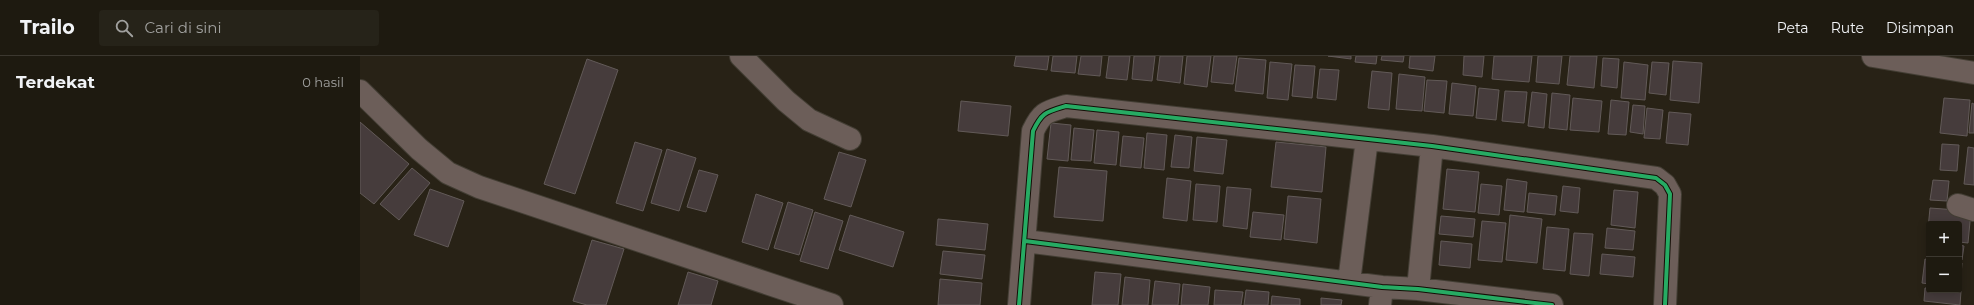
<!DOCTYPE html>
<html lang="id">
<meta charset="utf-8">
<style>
:root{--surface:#1e1a10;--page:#262319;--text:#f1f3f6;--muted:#a1a19f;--line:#3c3830}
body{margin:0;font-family:Montserrat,sans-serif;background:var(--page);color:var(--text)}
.controls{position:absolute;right:12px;bottom:12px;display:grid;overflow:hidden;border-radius:4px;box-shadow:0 2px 10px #0003}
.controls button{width:36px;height:36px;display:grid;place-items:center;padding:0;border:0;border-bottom:1px solid var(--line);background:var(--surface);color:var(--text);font:20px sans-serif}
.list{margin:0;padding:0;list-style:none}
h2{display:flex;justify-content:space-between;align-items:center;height:52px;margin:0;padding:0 16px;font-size:17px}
h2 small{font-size:13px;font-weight:400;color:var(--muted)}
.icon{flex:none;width:22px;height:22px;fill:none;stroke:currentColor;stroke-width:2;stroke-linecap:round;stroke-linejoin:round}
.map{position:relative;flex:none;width:1614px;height:249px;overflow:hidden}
header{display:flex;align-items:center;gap:24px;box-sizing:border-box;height:56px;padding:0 20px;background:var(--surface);border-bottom:1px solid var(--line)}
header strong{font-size:19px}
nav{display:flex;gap:22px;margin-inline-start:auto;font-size:14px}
.search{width:280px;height:36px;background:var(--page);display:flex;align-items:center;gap:10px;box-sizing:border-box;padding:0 14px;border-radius:4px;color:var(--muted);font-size:15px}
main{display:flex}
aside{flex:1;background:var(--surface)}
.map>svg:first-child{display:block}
</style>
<header>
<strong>Trailo</strong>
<div class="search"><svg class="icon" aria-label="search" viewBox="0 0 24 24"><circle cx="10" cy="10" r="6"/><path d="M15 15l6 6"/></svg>Cari di sini</div>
<nav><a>Peta</a><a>Rute</a><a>Disimpan</a></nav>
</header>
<main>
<aside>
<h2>Terdekat<small>0 hasil</small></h2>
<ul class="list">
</ul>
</aside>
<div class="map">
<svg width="1614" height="249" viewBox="0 0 1614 249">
<rect width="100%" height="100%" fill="#282216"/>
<path fill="#463c3c" stroke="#625a58" d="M656,0h33l-2,14 -33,-4z
M693,0h24l-2,17 -24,-2z
M721,0h21l-2,20 -22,-2z
M749,0h21l-3,24 -21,-2z
M774,0h21l-3,25 -20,-2z
M800,0h23l-3,27 -23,-3z
M827,0h24l-4,31 -23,-3z
M854,0h23l-4,28 -22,-2z
M968,0h23v3z
M996,0h21l-1,8 -21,-2z
M1022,0h22l-1,6 -22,-2z
M1050,0h25l-2,15 -24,-3z
M1104,0h20l-2,21 -19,-2z
M1134,0h38l-3,26 -37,-3z
M1178,0h24l-3,28 -23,-2z
M1210,0h27l-3,32 -27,-3z
M879,2l27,2 -3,34 -28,-3z
M1243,2l16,1 -2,29 -16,-2z
M227,3l31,11 -43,124 -31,-10z
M1313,5l29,2 -3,40 -29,-3z
M910,6l22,2 -4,36 -21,-2z
M1264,6l24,3 -3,35 -24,-2z
M1292,6l17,1 -3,32 -17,-2z
M935,9l20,1 -3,32 -20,-2z
M960,13l19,1 -3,30 -19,-2z
M1012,15l20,2 -3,37 -21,-2z
M1039,18l26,3 -3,34 -26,-2z
M1067,24l20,1 -3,32 -20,-2z
M1092,27l24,3 -3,30 -24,-2z
M1119,32l20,2 -3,30 -20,-2z
M1145,35l22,1 -3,31 -22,-2z
M1172,36l15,2 -3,34 -16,-2z
M1192,37l18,2 -3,35 -18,-2z
M1213,42l29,3 -3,31 -29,-2z
M1584,42l26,2 -3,36 -27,-3z
M1251,44l18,2 -3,33 -18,-1z
M601,45l50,5 -3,30 -50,-5z
M1612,47l2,1v29h-5z
M1273,49l12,1 -2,28 -13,-2z
M1287,52l16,2 -3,29 -16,-1z
M1309,56l22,2 -3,31 -22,-2z
M0,66l49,42 -35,40 -14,-11z
M691,67l20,2 -3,36 -21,-2z
M714,72l20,2 -3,31 -20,-1z
M737,74l22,2 -3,33 -22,-2z
M787,77l20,2 -3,35 -20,-2z
M815,79l17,2 -3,31 -18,-1z
M763,80l21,2 -3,30 -21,-2z
M837,81l30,3 -4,34 -29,-3z
M275,86l27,8 -19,61 -27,-8z
M916,86l50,5 -4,45 -51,-5z
M1582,88l17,1 -2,26 -17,-1z
M1608,91l6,1v37l-10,-1z
M307,93l29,9 -17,53 -28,-8z
M479,96l27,8 -15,47 -27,-8z
M699,111l48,4 -4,50 -49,-4z
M52,112l18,15 -31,37 -19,-16z
M1087,113l32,3 -4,40 -32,-3z
M339,114l19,5 -12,37 -19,-5z
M807,122l24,3 -4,40 -24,-3z
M1147,123l20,3 -3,30 -20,-2z
M1573,124l16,1 -2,20 -17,-1z
M836,128l24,2 -3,36 -24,-2z
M1121,128l21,2 -3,29 -21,-2z
M1203,130l17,2 -2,25 -18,-2z
M867,131l24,2 -4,40 -24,-3z
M70,133l34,12 -16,46 -34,-12z
M1254,134l24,2 -3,36 -24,-3z
M1169,137l28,3 -2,19 -28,-3z
M396,138l27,9 -15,47 -26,-8z
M928,140l33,3 -4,44 -33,-4z
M428,146l25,8 -14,45 -25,-7z
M1570,152l41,3 -3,32 -9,-1v-18h-30v15h-2z
M455,156l28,9 -15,48 -28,-8z
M893,156l31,3 -3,25 -31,-3z
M490,159l54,17 -11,35 -54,-17z
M1150,159l32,4 -5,44 -31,-3z
M1081,160l34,3 -2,18 -34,-3z
M578,163l50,5 -3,26 -49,-5z
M1122,165l24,2 -4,39 -24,-2z
M1187,171l22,2 -4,42 -22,-2z
M1247,172l28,3 -2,19 -28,-2z
M1214,177l19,1 -4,42 -19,-2z
M232,184l32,9 -18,56h-19l-14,-4z
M1081,185l31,3 -2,24 -31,-3z
M1599,189l5,1 -2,14h-3z
M583,195l42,4 -3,24 -42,-5z
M1242,198l33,3 -2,20 -33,-3z
M1565,203l4,1v24l-7,-1z
M1599,206l3,1 -2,24h-1z
M328,216l30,9 -7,24h-33z
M735,216l26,2 -3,31h-26z
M765,221l25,3 -2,25h-26z
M580,223l42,4 -2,22h-42z
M795,225l25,3 -2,21h-26z
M823,228l27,3 -2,18h-27z
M1565,232h4v2l32,1 -1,14 -36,-4z
M855,234l28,2 -2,13h-27z
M886,234l23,2 -1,13h-24z
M912,240l28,3v6h-29z
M961,242l21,2 -1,5h-20z"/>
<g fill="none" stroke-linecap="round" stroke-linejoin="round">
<defs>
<path id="minor" d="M381,0l45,45 23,19 41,19
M1513,0l101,17
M0,35l59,58 29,24 31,14 353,118
M1598,149l16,5
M665,185l357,46 36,2 134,16
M989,226l18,-143
M1058,233l14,-143
M659,249l14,-174c9,-19 13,-19 33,-25l366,40 224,32 9,7 5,9 -5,111
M1020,249l2,-18"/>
</defs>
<use href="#minor" stroke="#433e34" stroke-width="24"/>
<use href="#minor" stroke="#6c5e59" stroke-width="22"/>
<defs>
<path id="cycleway" d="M665,185l357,46 36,2 134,16
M659,249l14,-174c9,-19 13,-19 33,-25l366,40 224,32 9,7 5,9 -5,111"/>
</defs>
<use href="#cycleway" stroke="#140e06" stroke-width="6"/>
<use href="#cycleway" stroke="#26ab63" stroke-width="4"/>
</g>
</svg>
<div class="controls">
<button>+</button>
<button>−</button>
</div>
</div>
</main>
